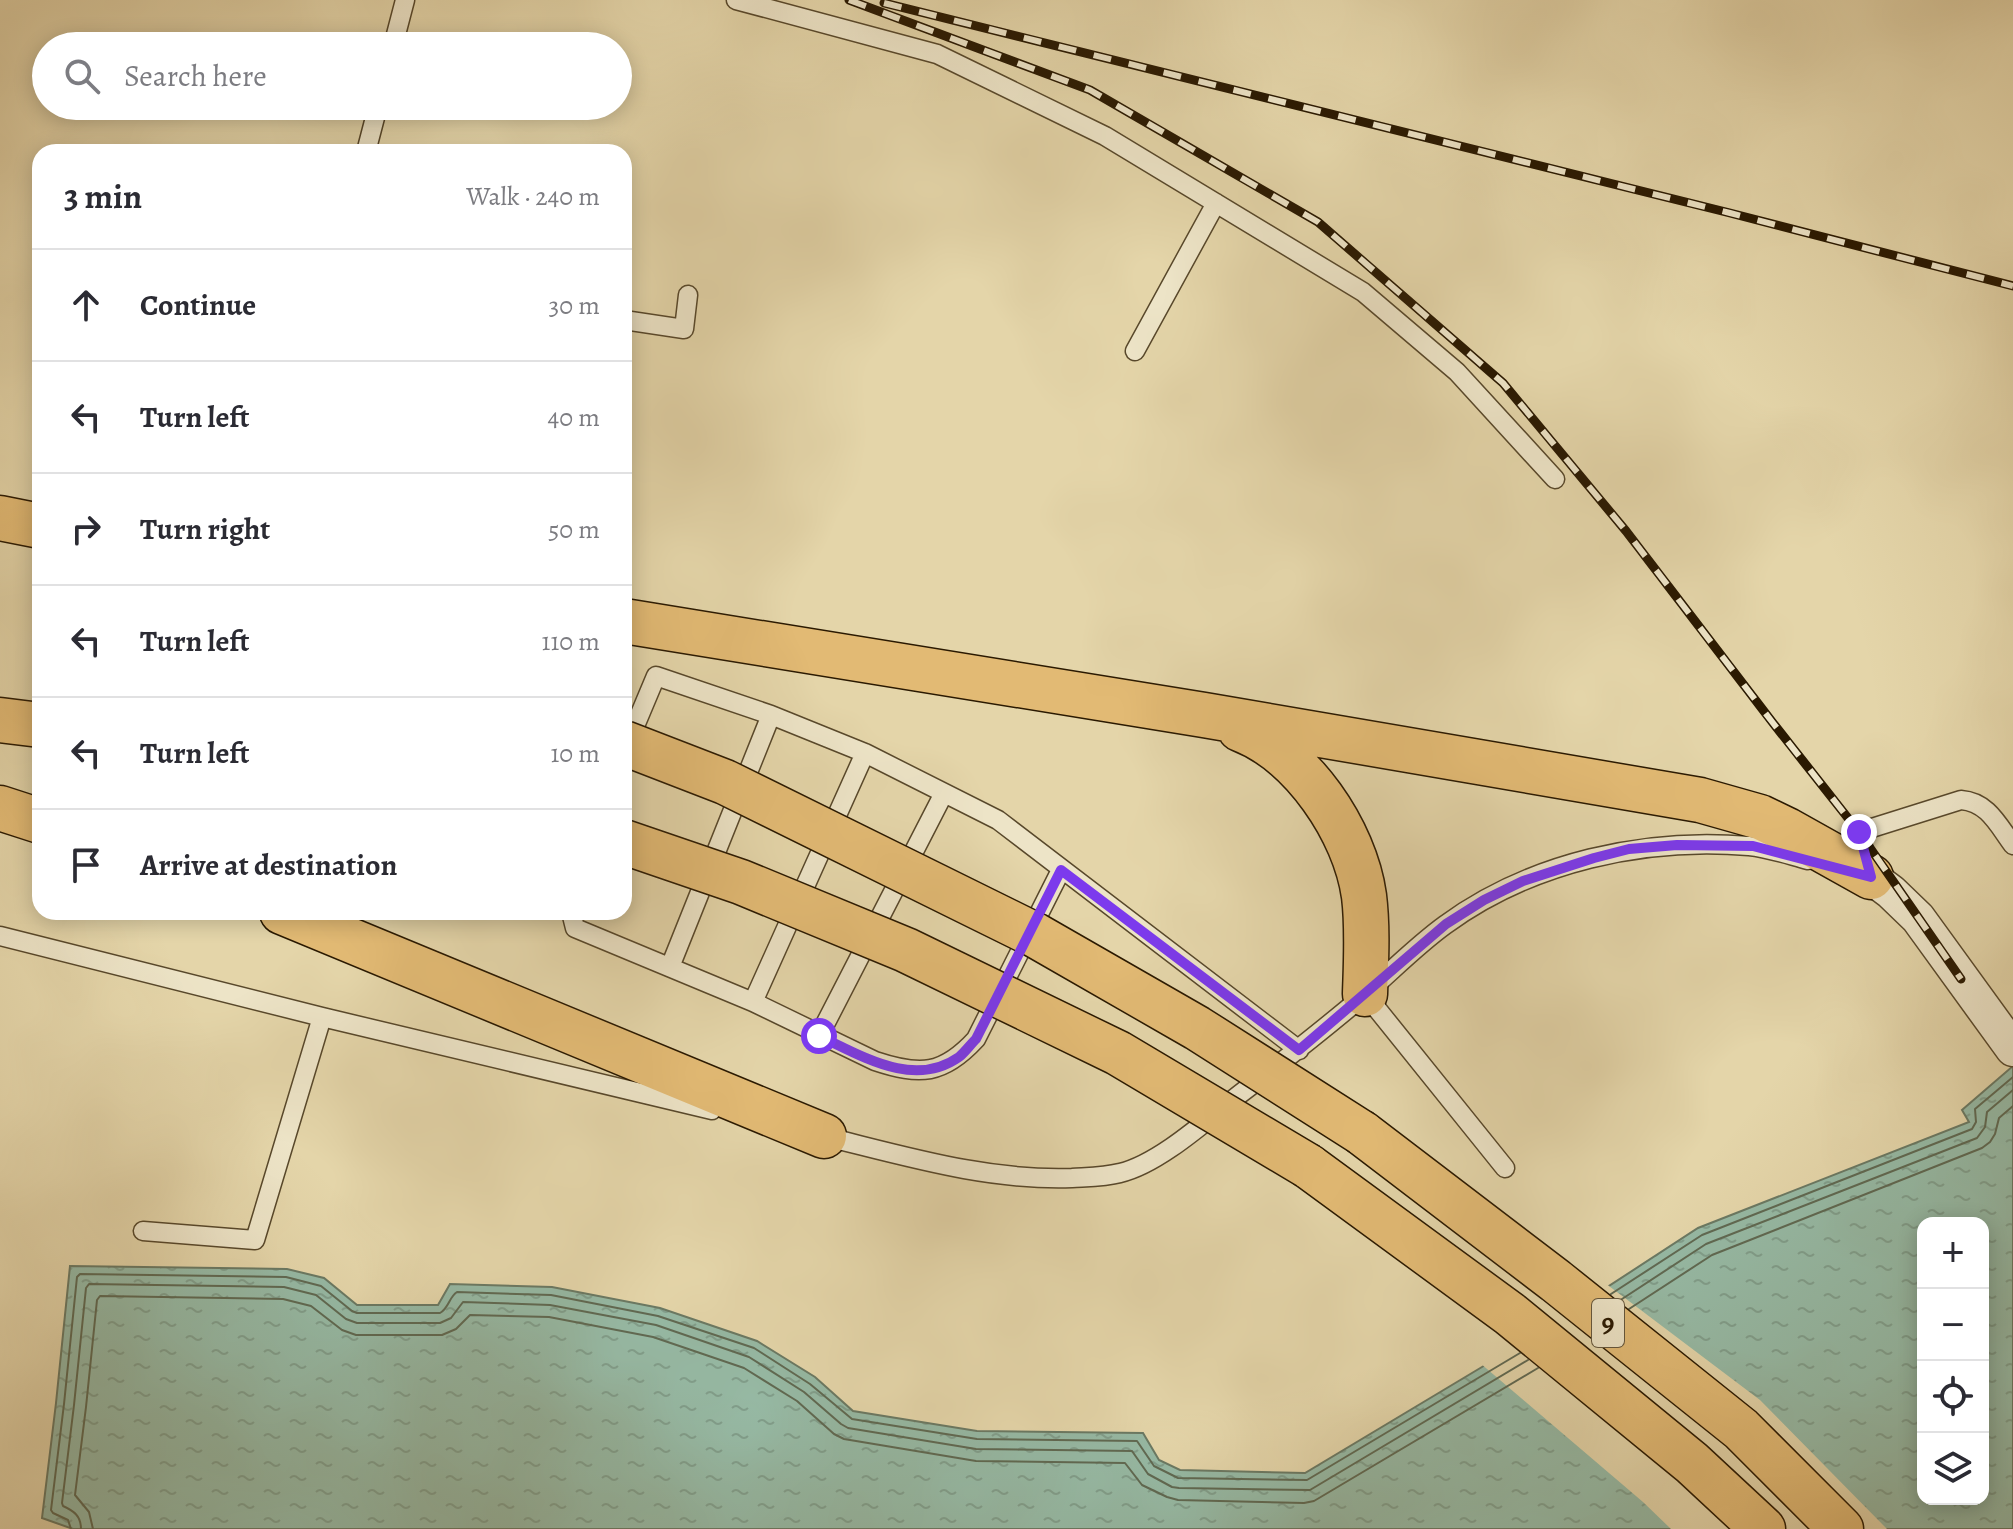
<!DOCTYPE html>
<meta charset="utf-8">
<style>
:root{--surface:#fff;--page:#f2f2f3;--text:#2b2b33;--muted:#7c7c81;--line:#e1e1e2}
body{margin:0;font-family:Alegreya,serif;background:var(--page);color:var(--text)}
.controls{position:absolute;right:24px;bottom:24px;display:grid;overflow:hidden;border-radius:16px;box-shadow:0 4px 20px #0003}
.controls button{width:72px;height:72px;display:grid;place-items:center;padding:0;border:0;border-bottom:2px solid var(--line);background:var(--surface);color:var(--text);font:40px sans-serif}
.stop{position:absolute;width:24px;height:24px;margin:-18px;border:6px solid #7c3aed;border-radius:50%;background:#fff}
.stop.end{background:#7c3aed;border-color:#fff;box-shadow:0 2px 8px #0008}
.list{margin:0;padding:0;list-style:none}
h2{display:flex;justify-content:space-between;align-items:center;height:104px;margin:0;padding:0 32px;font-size:34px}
h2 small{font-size:26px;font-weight:400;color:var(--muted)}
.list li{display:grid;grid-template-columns:52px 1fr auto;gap:24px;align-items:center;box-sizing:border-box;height:112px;padding:0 32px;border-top:2px solid var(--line)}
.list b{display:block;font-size:30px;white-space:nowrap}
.list em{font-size:26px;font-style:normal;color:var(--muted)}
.icon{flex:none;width:44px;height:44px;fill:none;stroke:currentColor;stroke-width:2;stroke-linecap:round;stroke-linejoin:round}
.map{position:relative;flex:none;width:2013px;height:1529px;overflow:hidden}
.search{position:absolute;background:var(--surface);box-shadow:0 4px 20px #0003;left:32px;top:32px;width:600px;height:88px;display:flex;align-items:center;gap:20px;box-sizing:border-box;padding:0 28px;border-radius:44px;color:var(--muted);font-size:30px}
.panel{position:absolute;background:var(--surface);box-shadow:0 4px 20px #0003;left:32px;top:144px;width:600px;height:776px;border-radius:24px}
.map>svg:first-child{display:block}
</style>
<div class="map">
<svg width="2013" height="1529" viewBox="0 0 2013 1529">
<defs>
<pattern id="water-ripples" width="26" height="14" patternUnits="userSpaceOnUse" patternTransform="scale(2)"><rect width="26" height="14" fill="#96b9a4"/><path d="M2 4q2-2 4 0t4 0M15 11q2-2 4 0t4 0" fill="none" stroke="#819e8b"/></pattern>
</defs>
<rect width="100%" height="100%" fill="#e4d5a9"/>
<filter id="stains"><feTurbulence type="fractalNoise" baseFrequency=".0025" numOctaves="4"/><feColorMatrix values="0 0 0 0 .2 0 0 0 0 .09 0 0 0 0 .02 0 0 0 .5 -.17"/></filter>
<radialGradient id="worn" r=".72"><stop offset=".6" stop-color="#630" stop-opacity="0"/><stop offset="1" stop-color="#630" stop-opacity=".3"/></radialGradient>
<path fill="url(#water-ripples)" stroke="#6b7963" stroke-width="2" fill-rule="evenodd" d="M2013,1066v463h-1940l-31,-11 14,-115 14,-137 217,3 37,9 33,27h81l12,-21 102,3 108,21 97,33 58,36 38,34 124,20 166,2 16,27 21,10 125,3 207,-124 186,-121 271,-106 -7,-12zM1923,1223h60v276h-60z"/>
<path fill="#e4d5a9" d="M1605,1283l155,117 127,129h-216l-28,-27 -163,-139z"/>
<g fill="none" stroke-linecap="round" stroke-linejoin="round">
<path stroke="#606952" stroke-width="2" d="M1611,1294l91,-59 270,-106 4,-7 -1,-13 38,-32
M1619,1301l87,-57 271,-106 8,-11 2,-15 26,-22
M1629,1309l83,-54 270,-107 8,-6 5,-8 4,-16 14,-12
M71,1529l-3,-9 -15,-7 -2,-3 13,-106 13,-127 3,-3 206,3 35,9 31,25 5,2h83c9,-5 9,-16 17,-21l94,3 107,21 96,32 56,36 42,35 125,20 160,2 17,25 24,12 129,2 213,-127
M81,1529c0,-13 -7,-18 -18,-23l-1,-3 12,-98 12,-117 3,-4 195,3 32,8 30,24 11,4h83l11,-5 12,-16 87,3 106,20 93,32 55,35 37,32 7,4 128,21 156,2 16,23 24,13 7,1 131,2 218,-130
M93,1529l-4,-17 -14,-17 11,-88 11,-107 3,-4 183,3 28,7 31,24 14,5h86l14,-6 14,-14 79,2 104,20 91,31 53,33 37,33 10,5 132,22 149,2 17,22 25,12 11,3 126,3 10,-2 224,-133"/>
<defs>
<path id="service" d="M736,0l201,54 168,82 258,156 94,80 98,107
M393,46l12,-46
M366,152l12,-46
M624,320l60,9 4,-34
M1135,351l81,-148
M627,745l29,-69 115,39 94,38 133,67 301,230
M1869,869l-10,-37 102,-32c27,2 37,25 52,45
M571,912l4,16 178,74 122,59c45,15 68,14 101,-22l85,-169
M0,936l322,81 390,93
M670,967l101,-252
M1365,994l140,174
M753,1002l112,-249
M819,1036l125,-243
M823,1136c82,20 164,45 249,42 16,-1 33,-1 48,-5 39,-9 88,-54 120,-79 42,-32 83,-64 123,-98 28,-24 53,-50 82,-71 86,-63 200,-88 304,-79 20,2 40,9 59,14
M143,1231l112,9 67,-223"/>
<path id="minor" d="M1871,877l20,15 27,26 95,131"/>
<path id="trunk" d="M0,518l40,8
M624,621l580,94 496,85 60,17 27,13 84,47
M0,720l40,5
M1240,729c62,24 115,102 124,167 4,32 2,66 1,98
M0,808l40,13
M282,912l542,224
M1362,1133l194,148 185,148 100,100
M1308,1166l202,148 182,149 71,66"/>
</defs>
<use href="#service" stroke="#58482b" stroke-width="21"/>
<use href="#minor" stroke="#58482b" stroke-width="37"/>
<use href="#trunk" stroke="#2a1901" stroke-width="47"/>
<use href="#service" stroke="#ede4c7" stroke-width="18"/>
<use href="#minor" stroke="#ede4c7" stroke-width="34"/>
<use href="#trunk" stroke="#e2ba74" stroke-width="44"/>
<defs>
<path id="rail" d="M849,0l241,90 228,132 185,161 123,148 147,192 86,109 102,147
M884,3l846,210 283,73"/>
</defs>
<use href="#rail" stroke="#2a1901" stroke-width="9"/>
<use href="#rail" stroke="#ede4c7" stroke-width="6" stroke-dasharray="18" stroke-linecap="butt"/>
<defs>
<path id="trunk-bridge" d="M624,743l101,39 310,153 162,93 165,105
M624,842l117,40 165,68 212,103 190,113"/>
</defs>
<use href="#trunk-bridge" stroke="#2a1901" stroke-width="47" stroke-linecap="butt"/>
<use href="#trunk-bridge" stroke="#e2ba74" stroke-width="44"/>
</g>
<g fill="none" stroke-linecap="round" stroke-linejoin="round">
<path stroke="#7c3aed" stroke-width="10" d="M819,1036c43,20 95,53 140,21 6,-5 11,-12 17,-18l85,-169 238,180 147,-126 38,-24 39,-19 71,-23 35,-9 48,-4 76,1 118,31 -12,-45"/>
</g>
<g text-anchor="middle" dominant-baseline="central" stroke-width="6" stroke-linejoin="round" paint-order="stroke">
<rect fill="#ede4c7" stroke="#64563c" stroke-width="2" x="1592" y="1299" width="32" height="48" rx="6"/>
<g font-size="28" font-weight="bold" fill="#2a1901">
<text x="1608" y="1323">9</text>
</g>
</g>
<rect width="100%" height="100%" filter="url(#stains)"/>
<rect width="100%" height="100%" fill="url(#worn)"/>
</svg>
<div class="controls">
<button>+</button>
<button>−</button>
<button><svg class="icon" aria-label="locate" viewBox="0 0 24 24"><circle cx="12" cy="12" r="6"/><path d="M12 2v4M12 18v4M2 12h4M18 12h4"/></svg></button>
<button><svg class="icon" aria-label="layers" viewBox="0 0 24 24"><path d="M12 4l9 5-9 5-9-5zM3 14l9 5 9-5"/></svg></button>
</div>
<div class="stop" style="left:819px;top:1036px"></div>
<div class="stop end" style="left:1859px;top:832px"></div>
<div class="search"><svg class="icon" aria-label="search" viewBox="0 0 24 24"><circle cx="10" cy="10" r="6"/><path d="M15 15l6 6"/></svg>Search here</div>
<section class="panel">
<h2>3 min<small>Walk · 240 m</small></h2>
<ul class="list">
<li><svg class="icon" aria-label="ahead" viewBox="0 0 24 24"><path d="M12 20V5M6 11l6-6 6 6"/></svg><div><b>Continue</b></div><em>30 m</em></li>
<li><svg class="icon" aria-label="left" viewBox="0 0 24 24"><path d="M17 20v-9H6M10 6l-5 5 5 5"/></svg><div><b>Turn left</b></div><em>40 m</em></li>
<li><svg class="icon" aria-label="right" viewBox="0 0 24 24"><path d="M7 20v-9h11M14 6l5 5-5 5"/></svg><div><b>Turn right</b></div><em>50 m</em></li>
<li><svg class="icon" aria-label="left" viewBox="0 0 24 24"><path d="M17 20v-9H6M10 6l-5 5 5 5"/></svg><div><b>Turn left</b></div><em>110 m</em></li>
<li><svg class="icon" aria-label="left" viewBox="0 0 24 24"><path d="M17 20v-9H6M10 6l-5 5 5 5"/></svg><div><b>Turn left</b></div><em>10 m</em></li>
<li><svg class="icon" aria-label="arrive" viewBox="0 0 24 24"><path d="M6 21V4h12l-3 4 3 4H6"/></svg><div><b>Arrive at destination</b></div></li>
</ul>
</section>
</div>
